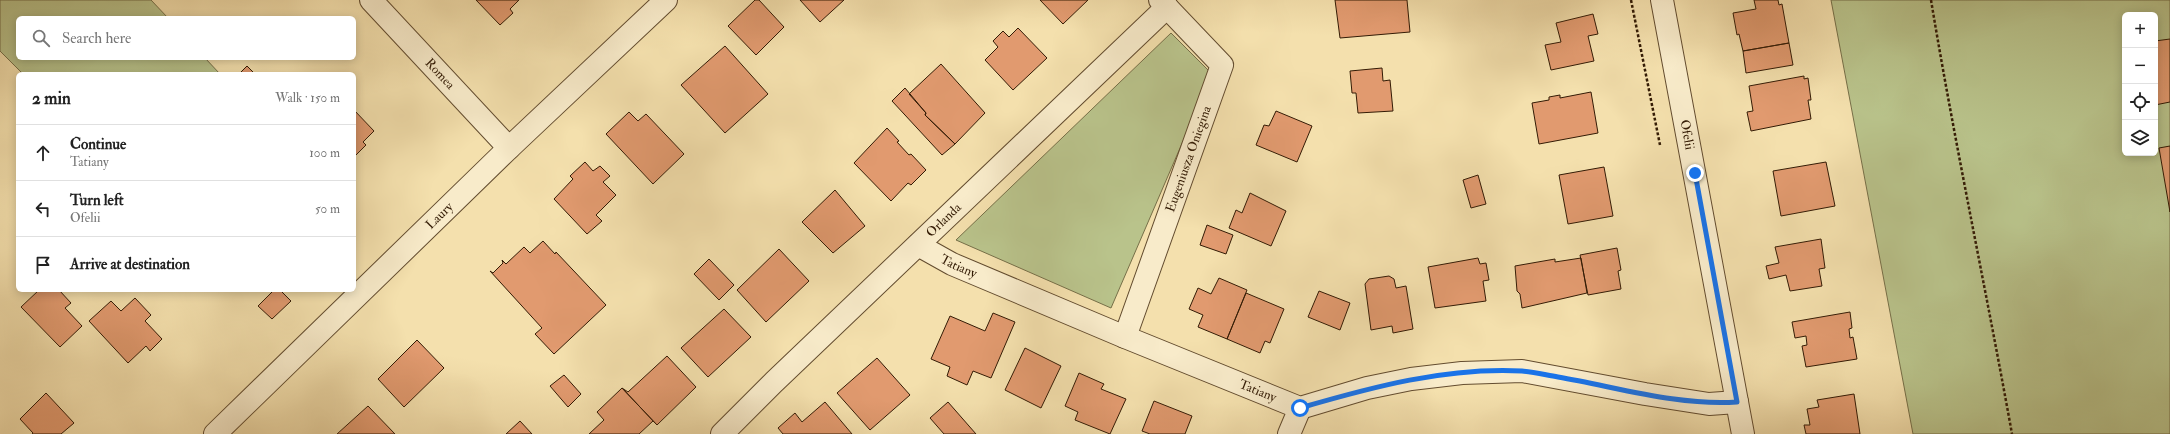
<!DOCTYPE html>
<meta charset="utf-8">
<style>
:root{--surface:#fff;--page:#f6f6f6;--text:#222;--muted:#767676;--line:#e0e0e0}
body{margin:0;font-family:"IM FELL Double Pica",serif;background:var(--page);color:var(--text)}
.controls{position:absolute;right:12px;top:12px;display:grid;overflow:hidden;border-radius:6px;box-shadow:0 2px 10px #0003}
.controls button{width:36px;height:36px;display:grid;place-items:center;padding:0;border:0;border-bottom:1px solid var(--line);background:var(--surface);color:var(--text);font:20px sans-serif}
.stop{position:absolute;width:12px;height:12px;margin:-9px;border:3px solid #1a73e8;border-radius:50%;background:#fff}
.stop.end{background:#1a73e8;border-color:#fff;box-shadow:0 1px 4px #0008}
.list{margin:0;padding:0;list-style:none}
h2{display:flex;justify-content:space-between;align-items:center;height:52px;margin:0;padding:0 16px;font-size:17px}
h2 small{font-size:13px;font-weight:400;color:var(--muted)}
.list li{display:grid;grid-template-columns:26px 1fr auto;gap:12px;align-items:center;box-sizing:border-box;height:56px;padding:0 16px;border-top:1px solid var(--line)}
.list b{display:block;font-size:15px;white-space:nowrap}
.list p{margin:0;font-size:13px;white-space:nowrap;color:var(--muted)}
.list em{font-size:13px;font-style:normal;color:var(--muted)}
.icon{flex:none;width:22px;height:22px;fill:none;stroke:currentColor;stroke-width:2;stroke-linecap:round;stroke-linejoin:round}
.map{position:relative;flex:none;width:2170px;height:434px;overflow:hidden}
.search{position:absolute;background:var(--surface);box-shadow:0 2px 10px #0003;left:16px;top:16px;width:340px;height:44px;display:flex;align-items:center;gap:10px;box-sizing:border-box;padding:0 14px;border-radius:6px;color:var(--muted);font-size:15px}
.panel{position:absolute;background:var(--surface);box-shadow:0 2px 10px #0003;left:16px;top:72px;width:340px;height:220px;border-radius:6px}
.map>svg:first-child{display:block}
</style>
<div class="map">
<svg width="2170" height="434" viewBox="0 0 2170 434">
<rect width="100%" height="100%" fill="#f4e0ad"/>
<filter id="stains"><feTurbulence type="fractalNoise" baseFrequency=".005" numOctaves="4"/><feColorMatrix values="0 0 0 0 .2 0 0 0 0 .09 0 0 0 0 .02 0 0 0 .5 -.17"/></filter>
<radialGradient id="worn" r=".72"><stop offset=".6" stop-color="#630" stop-opacity="0"/><stop offset="1" stop-color="#630" stop-opacity=".3"/></radialGradient>
<path fill="#b9c38b" stroke="#766f48" fill-rule="evenodd" d="M0,0h151l17,18h-150v40h187l15,16h-197l-23,-23z
M1831,0h339v434h-257zM2125,15h30v138h-30z
M1171,33l41,41 -101,234 -155,-68z"/>
<path fill="#e19a6f" stroke="#331b05" d="M476,0h43l-9,9 3,4 -13,12z
M755,0h4l25,27 -28,28 -28,-29z
M800,0h44l-24,22z
M1040,0h48l-25,24z
M1335,0h72l3,32 -70,6z
M1754,0h24l1,5 3,-1 7,39 -46,8 -4,-17 -2,1 -4,-22 23,-4z
M1593,14l5,20 -10,2 6,25 -43,9 -6,-25 16,-3 -5,-19z
M1018,28l29,30 -34,32 -28,-30 13,-13 -5,-6 10,-10 6,6z
M2170,39v63l-15,3v-64z
M1789,43l4,22 -47,8 -3,-22z
M725,46l43,48 -43,39 -44,-48z
M941,64l44,49 -30,31 -30,-29 1,-2 -17,-19z
M247,66l8,8h-16z
M1382,68l1,13 7,-1 3,31 -35,2 -2,-20h-4l-2,-22z
M1804,76v3l4,-1 3,22h-3l3,19 -60,12 -4,-19 6,-1 -4,-25z
M905,88l21,25 -1,2 30,29 -13,11 -50,-54z
M1591,92l7,41 -59,11 -7,-41 17,-3v-3l11,-2v3z
M354,110l20,21 -11,11 3,3 -12,12z
M1276,111l36,15 -15,36 -41,-17 8,-20 5,1z
M629,112l9,9 8,-7 38,40 -31,30 -47,-50z
M887,128l12,13 -2,1 12,13 2,-1 15,16 -15,15 -3,-2 -17,18 -37,-38z
M2170,146v66l-11,-64z
M585,162l8,9 7,-5 10,10 -7,6 13,13 -20,20 6,6 -15,13 -33,-35 19,-20 -3,-3z
M1826,162l9,44 -54,10 -8,-45z
M1604,167l9,49 -45,8 -9,-49z
M1478,175l8,29 -15,4 -8,-28z
M835,190l30,36 -32,27 -31,-31z
M1250,193l36,18 -15,35 -42,-18 7,-18 6,3z
M1207,225l26,10 -7,19 -26,-9z
M1821,239l4,29 -6,1 3,17 -32,5 -4,-16 -17,4 -3,-13 13,-3 -4,-16z
M543,241l12,13 1,-2 50,53 -52,49 -19,-20 7,-6 -52,-57 3,2 10,-10 -1,-3 4,4 18,-17 6,6z
M1617,248l4,22 -3,1 3,18 -33,6 -8,-40z
M779,249l30,32 -43,41 -29,-32z
M1478,258l2,6 6,-1 3,17 -6,1 3,20 -51,7 -7,-41z
M1581,258l6,35 -65,15 -2,-14 -3,-3 -2,-25 40,-7v3z
M709,259l25,26 -15,15 -25,-26z
M1389,276l5,3 2,9 10,-2 7,43 -20,4 -1,-7 -21,4 -6,-46 4,-5z
M1219,278l28,12 -20,49 -29,-12 5,-12 -14,-6 9,-21 13,6z
M39,290h20l12,13 -6,5 17,18 -22,21 -39,-40z
M274,290h6l11,11 -19,18 -14,-13z
M1319,291l31,12 -10,27 -32,-13z
M1246,293l38,16 -14,34 -5,-2 -5,12 -33,-14z
M135,298l16,17 -6,6 17,18 -12,12 -4,-5 -18,17 -39,-42 22,-20 10,10z
M724,309l27,28 -43,40 -27,-29z
M1850,312l2,16 -3,1 1,9 3,-1 4,22 -51,8 -4,-21 5,-1 -1,-9 -11,2 -3,-16z
M993,313l22,9 -24,56 -18,-7 -6,14 -20,-9 3,-9 -19,-8 19,-43 35,15z
M417,340l27,28 -40,39 -26,-28z
M1025,348l36,18 -20,42 -36,-18z
M667,356l29,31 -39,38 -35,-37 6,4z
M877,358l33,37 -40,35 -33,-37z
M1079,373l25,11 -3,5 25,10 -16,35 -35,-14 3,-8 -13,-6z
M564,375l17,19 -13,13 -18,-21z
M622,388l35,37 -4,-4 -14,13h-50l15,-14 -7,-8z
M46,393l28,30 -13,11h-29l1,-1 -13,-14z
M1854,394l6,40h-54l-2,-9h6l-3,-16 12,-2 -2,-7z
M1154,401l38,15 -7,18h-35l-8,-3z
M825,402l27,32h-69l-5,-6 17,-15 7,9z
M948,402l28,32h-32l-14,-16z
M368,406l27,28h-58z
M520,421l12,13h-26z"/>
<g fill="none" stroke-linecap="round" stroke-linejoin="round">
<defs>
<g id="minor">
<path id="s1" d="M371,0l138,148"/>
<path id="s2" d="M1662,0l81,434"/>
<path id="s3" d="M918,245l34,19 173,73 175,71 67,-20 44,-9 51,-6 60,-2 123,23 64,10 28,-2"/>
<path id="s4" d="M1125,337l97,-272 -62,-65"/>
<path id="s5" d="M215,434l294,-286 157,-148"/>
<path id="s6" d="M722,434l52,-52 393,-375"/>
<path d="M1289,434l11,-26"/>
</g>
</defs>
<use href="#minor" stroke="#634c2f" stroke-width="24"/>
<path stroke="#331b05" stroke-width="2.5" stroke-dasharray="3 2" stroke-linecap="butt" d="M1631,0l29,145
M1931,0c24,145 55,289 81,434"/>
<use href="#minor" stroke="#f8ebca" stroke-width="22"/>
</g>
<g fill="none" stroke-linecap="round" stroke-linejoin="round">
<path stroke="#1a73e8" stroke-width="5" d="M1300,408c72,-21 146,-41 222,-37 12,1 24,4 36,6 59,10 119,29 179,25l-42,-229"/>
</g>
<g text-anchor="middle" dominant-baseline="central" stroke-width="4" stroke-linejoin="round" paint-order="stroke">
<g font-size="13" fill="#331b05" stroke="#f8ebca">
<text stroke="none"><textPath href="#s1" startOffset="101">Romea</textPath></text>
<text stroke="none"><textPath href="#s2" startOffset="137">Ofelii</textPath></text>
<text stroke="none"><textPath href="#s4" startOffset="189">Eugeniusza Oniegina</textPath></text>
<text stroke="none"><textPath href="#s5" startOffset="313">Laury</textPath></text>
<text stroke="none"><textPath href="#s6" startOffset="308">Orlanda</textPath></text>
<text stroke="none"><textPath href="#s3" startOffset="46">Tatiany</textPath></text>
<text stroke="none"><textPath href="#s3" startOffset="370">Tatiany</textPath></text>
</g>
</g>
<rect width="100%" height="100%" filter="url(#stains)"/>
<rect width="100%" height="100%" fill="url(#worn)"/>
</svg>
<div class="controls">
<button>+</button>
<button>−</button>
<button><svg class="icon" aria-label="locate" viewBox="0 0 24 24"><circle cx="12" cy="12" r="6"/><path d="M12 2v4M12 18v4M2 12h4M18 12h4"/></svg></button>
<button><svg class="icon" aria-label="layers" viewBox="0 0 24 24"><path d="M12 4l9 5-9 5-9-5zM3 14l9 5 9-5"/></svg></button>
</div>
<div class="stop" style="left:1300px;top:408px"></div>
<div class="stop end" style="left:1695px;top:173px"></div>
<div class="search"><svg class="icon" aria-label="search" viewBox="0 0 24 24"><circle cx="10" cy="10" r="6"/><path d="M15 15l6 6"/></svg>Search here</div>
<section class="panel">
<h2>2 min<small>Walk · 150 m</small></h2>
<ul class="list">
<li><svg class="icon" aria-label="ahead" viewBox="0 0 24 24"><path d="M12 20V5M6 11l6-6 6 6"/></svg><div><b>Continue</b><p>Tatiany</p></div><em>100 m</em></li>
<li><svg class="icon" aria-label="left" viewBox="0 0 24 24"><path d="M17 20v-9H6M10 6l-5 5 5 5"/></svg><div><b>Turn left</b><p>Ofelii</p></div><em>50 m</em></li>
<li><svg class="icon" aria-label="arrive" viewBox="0 0 24 24"><path d="M6 21V4h12l-3 4 3 4H6"/></svg><div><b>Arrive at destination</b></div></li>
</ul>
</section>
</div>
